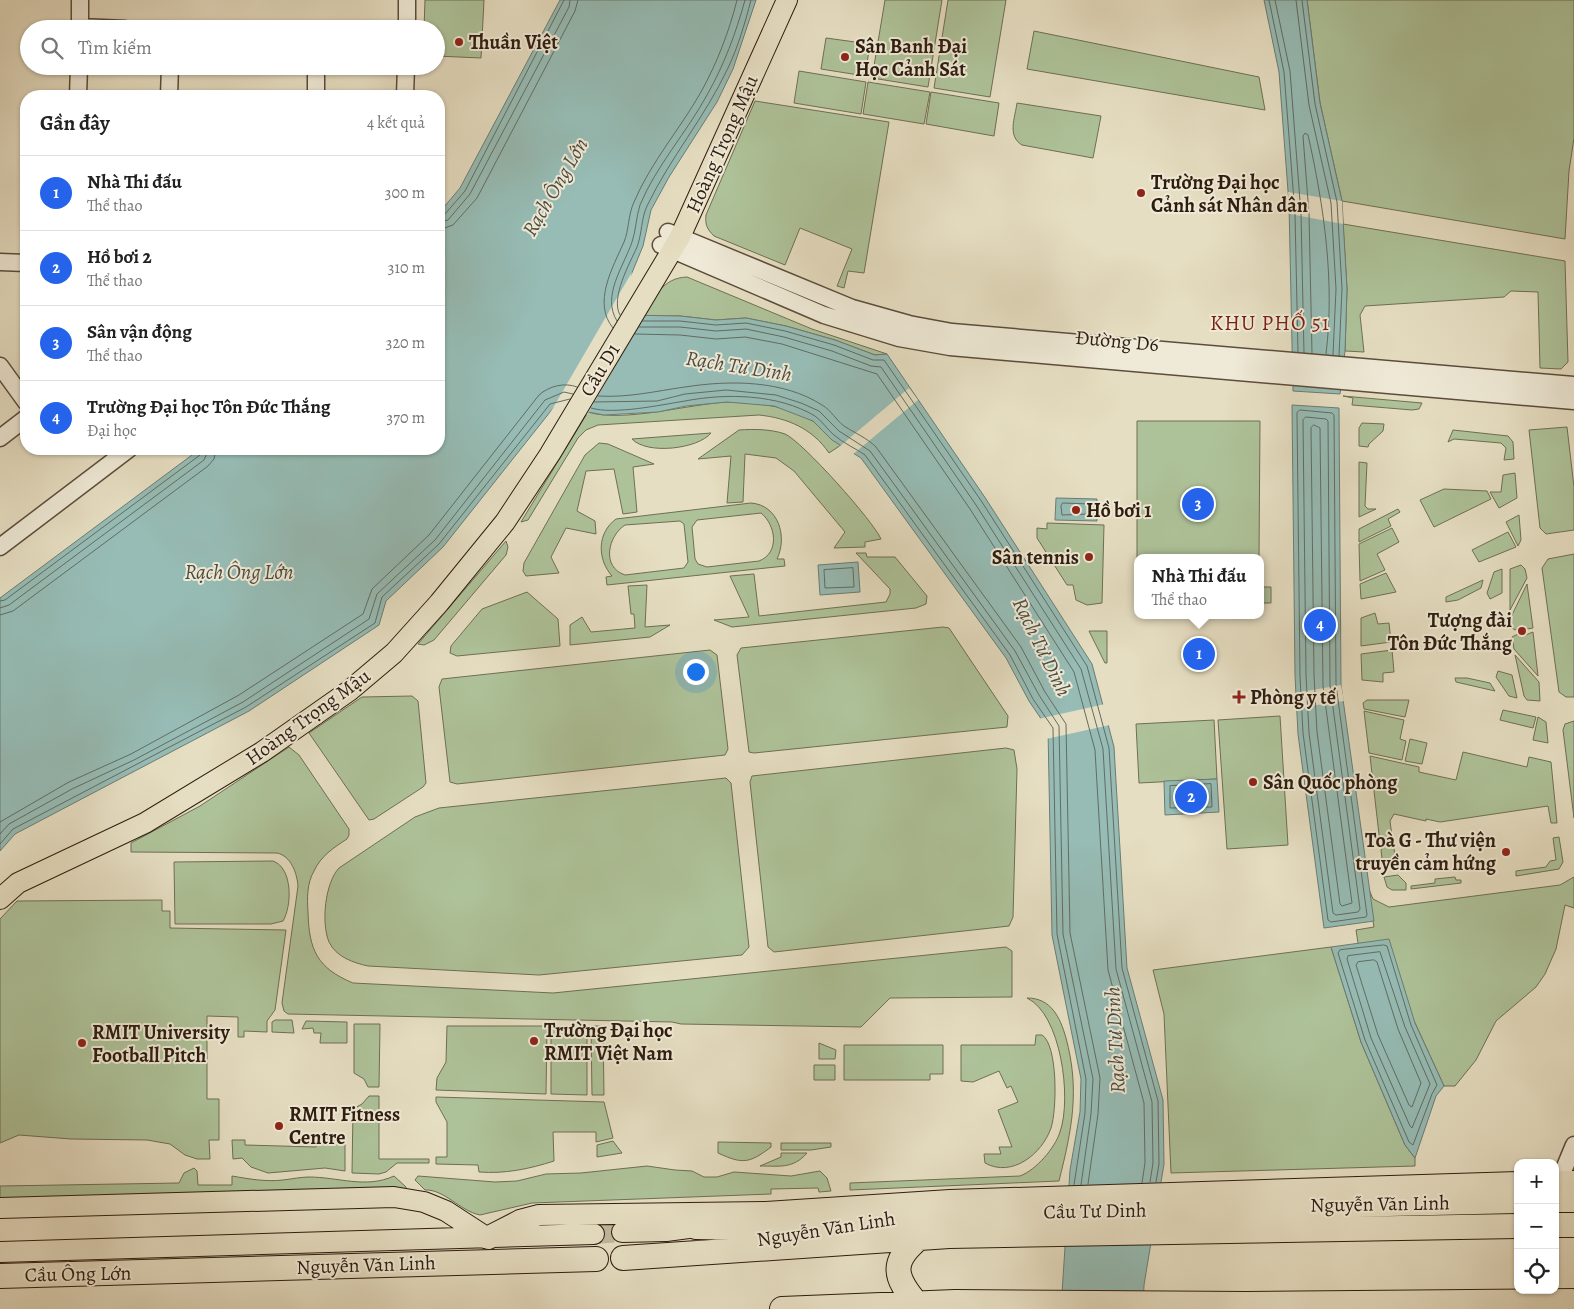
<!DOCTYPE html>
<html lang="vi">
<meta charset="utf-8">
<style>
:root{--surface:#fff;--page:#f6f6f6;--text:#222;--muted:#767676;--line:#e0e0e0;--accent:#2563eb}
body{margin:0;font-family:Alegreya,serif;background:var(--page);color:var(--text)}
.controls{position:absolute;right:15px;bottom:15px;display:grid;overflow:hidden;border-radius:10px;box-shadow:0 1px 4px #0004}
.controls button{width:45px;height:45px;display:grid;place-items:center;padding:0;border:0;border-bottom:1px solid var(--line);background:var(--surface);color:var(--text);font:25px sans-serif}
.you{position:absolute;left:695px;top:671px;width:18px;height:18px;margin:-12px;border:4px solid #fff;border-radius:50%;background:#1a73e8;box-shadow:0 0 0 8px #1a73e833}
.badge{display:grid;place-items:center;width:32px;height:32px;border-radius:50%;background:var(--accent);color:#fff;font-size:16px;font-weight:700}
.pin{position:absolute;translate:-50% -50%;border:2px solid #fff;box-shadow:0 1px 5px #0006}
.popup{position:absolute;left:1134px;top:554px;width:130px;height:65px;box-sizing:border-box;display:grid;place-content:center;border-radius:10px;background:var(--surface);filter:drop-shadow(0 1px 4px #0005);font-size:16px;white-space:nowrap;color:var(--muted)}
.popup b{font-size:19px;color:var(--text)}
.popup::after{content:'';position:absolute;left:50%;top:100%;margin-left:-10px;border:10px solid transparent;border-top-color:var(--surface)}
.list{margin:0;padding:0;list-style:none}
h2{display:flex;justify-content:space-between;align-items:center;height:65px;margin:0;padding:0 20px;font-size:21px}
h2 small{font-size:16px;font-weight:400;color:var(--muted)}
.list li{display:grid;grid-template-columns:32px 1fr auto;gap:15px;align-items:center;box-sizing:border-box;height:75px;padding:0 20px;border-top:1px solid var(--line)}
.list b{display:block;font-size:19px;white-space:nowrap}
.list p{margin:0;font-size:16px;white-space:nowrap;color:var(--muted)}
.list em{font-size:16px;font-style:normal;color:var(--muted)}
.icon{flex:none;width:28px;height:28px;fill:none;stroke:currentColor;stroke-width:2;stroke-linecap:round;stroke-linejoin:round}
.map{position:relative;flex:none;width:1574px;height:1309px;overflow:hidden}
.search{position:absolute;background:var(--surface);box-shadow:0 1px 4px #0004;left:20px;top:20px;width:425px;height:55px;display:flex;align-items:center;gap:12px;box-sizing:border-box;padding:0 18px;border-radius:28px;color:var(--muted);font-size:19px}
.panel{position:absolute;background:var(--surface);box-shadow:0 1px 4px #0004;left:20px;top:90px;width:425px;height:365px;border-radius:20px}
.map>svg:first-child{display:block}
</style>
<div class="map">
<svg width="1574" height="1309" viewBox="0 0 1574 1309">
<rect width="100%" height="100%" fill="#e6dec2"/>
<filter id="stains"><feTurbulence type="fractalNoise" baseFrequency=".004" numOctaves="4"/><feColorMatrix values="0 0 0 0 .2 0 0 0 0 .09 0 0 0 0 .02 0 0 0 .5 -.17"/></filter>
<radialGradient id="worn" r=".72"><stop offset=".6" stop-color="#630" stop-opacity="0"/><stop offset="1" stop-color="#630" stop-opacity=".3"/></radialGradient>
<path fill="#aec299" stroke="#6e6f54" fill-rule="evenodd" d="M425,0h59l-3,58 -45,-2v-27h-12z
M885,0h57l-14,87 -56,-9z
M948,0h58l-16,97 -56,-9z
M1307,0h267v138l-5,33 -4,68 -223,-38 -22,-98z
M1034,31l225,46 6,33 -238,-41z
M826,38l44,6 -5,32 -44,-7z
M799,71l67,11 -5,32 -67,-11z
M868,82l62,10 -6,32 -61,-10z
M931,92l68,11 -5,33 -68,-12z
M755,101l134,21 -25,151 -16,-2 -4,17 -7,-2 15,-37 -52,-21 -15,37 -71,-29c-7,-7 -9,-11 -8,-21z
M1017,103l84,13 -8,42 -71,-13c-15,-9 -7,-27 -5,-42z
M1343,224l222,37 3,101 -7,7 -21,-1 -2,-76 -27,-1 -7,6 -139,9 -5,9 4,37 -19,-1 2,-62z
M687,277l125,52 75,25 -12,1 -40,-15 -49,-14 -40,-8 -30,2 -36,-4h-36c11,-19 18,-38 43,-39z
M1343,396l79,7 -3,6 -7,1 -60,-5 1,-7z
M727,402c29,1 59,3 84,18 11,6 19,18 30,25l-12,8c-17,-25 -42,-35 -70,-38l-161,10 -12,5 -8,8 -50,82 -7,2 67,-110c35,11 101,-8 139,-10z
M1137,421h123l-1,137h-121l-1,45z
M1362,423l22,1 -1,7 -14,13 -1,3 -9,-1v-18z
M1567,427l7,60v43l-28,4 -6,-6 -11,-98z
M739,430c14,-1 32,-1 46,4 17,7 89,88 96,105l-16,3v5l-31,1 11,-16 -51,-61 -18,-13 -31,-4 -2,48 -16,1 4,-47 -33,3z
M1453,430l55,6 5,6 1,17 -10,1 2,-12 -5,-5 -47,-4 -6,3z
M711,433c-13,16 -64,22 -79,6z
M599,443l9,1 46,20 -21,3 4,45 -14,2 -9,-45 -28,2 -9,40 18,10 1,13 -30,-6 -15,29 8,16 -33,3 -3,-5 1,-8 61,-108z
M1359,462l8,1 -2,43 3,3h8l-17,8z
M1515,473l2,25 -18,10 -9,-16h11l2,-17z
M1444,489l43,2 4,8 -57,28 -14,-27z
M751,503c27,2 37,33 26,56h7l1,7 -178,19 -1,-8 6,-1c-15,-17 -15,-43 4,-57zM761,513c15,12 19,40 -2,48l-52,6 -9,-3 -3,-5 -3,-32 5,-7zM680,521l4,3 4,38 -4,6 -59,7c-24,-8 -17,-39 0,-50z
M1398,509l2,3 -12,7 3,7 -32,16v-13z
M1519,515l2,25 -3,6 -12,-24z
M1047,523l57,2 -2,78 -15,2 -11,-5 -3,-15h-6l-30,-47v-10l10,1z
M1392,528l7,14 -22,12 8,16 -25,11 -1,-37z
M1508,532l8,15 -37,15 -7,-12z
M506,541l2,6 -2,8 -72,85 -10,5 -6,-1z
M856,553h10l1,4h28l32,39 -1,8 -10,4 -184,19 -18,-7 35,-3 -19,-41 24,-2 5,42 127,-14 4,-8v-5z
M1574,554v143h-8l-7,-5 -17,-124 6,-9z
M1521,565l4,4 2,9 -17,32v-41z
M1502,569v24l-12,6 -3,-6 7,-21z
M1386,573l10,19 -35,7 -1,-15z
M1483,580l-2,8 -23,12 -12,2v-5z
M1527,584l6,44 -6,1 -4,-3 -8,4 -3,-2 -1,-11z
M647,585l-2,42 25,-2 -20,12 -80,8v-20l12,-8 9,15 44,-4 -1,-14h-3l-3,-28z
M1260,587h11v16h-11z
M527,592l31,27 2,27 -103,10 -7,-3 1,-7 31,-37z
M1375,613l3,11 11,-1 2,19 -30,4v-28z
M943,627l6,1 59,88 -1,11 -253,26 -5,-1 -12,-97 4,-7z
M1089,631h18v32h-2z
M1533,632l5,44 -24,-27 -2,-12 6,-3 5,2z
M710,650l7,5 11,94 -3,6 -268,29 -7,-2 -11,-95 3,-8z
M1392,650l2,22 -11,1v9l-21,-2 -1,-26z
M1515,655l24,27 1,19 -13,-1 -3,-4z
M1498,671l14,4 5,23 -8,-2 -13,-19z
M1455,678h12l23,5 5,8 -39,-9z
M412,696l6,5 8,82 -3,4 -49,32 -5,1 -60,-87 53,-36z
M1367,700h42l-4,17 -41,-8 -1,-6z
M1503,710l33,7 -3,11 -33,-8z
M1364,711l40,9 -4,19 6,2 -4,19 -33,-7z
M1280,716l8,129 -61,4 -9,-129z
M1538,717l8,5 2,21 -15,-3z
M1214,720l3,59 -78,4 -3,-59z
M1574,721v97l-11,-88 2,-6z
M1410,739l17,4 -5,21 -17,-3z
M289,747l10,8 50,74v6l-2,4c-14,9 -26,17 -33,32 -7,12 -7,27 -6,41 1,38 9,56 45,71l200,10 453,-46 6,4v46l-122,1 -29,29 -180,-3 -9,-2 -384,-8 -4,-3 -2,-8 16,-117c-1,-13 -7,-30 -21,-33l-146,-1v-9l69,-37z
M1006,748l8,2 3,19 -4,148 -4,9 -235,26 -6,-5 -18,-165 2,-6z
M1463,752l64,15 2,-10 22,5 6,61h-6l-3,-17 -108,16 -14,-3v2l-32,-7 -4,7 2,15 -6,1 -6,6 -10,-87 49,11v5l37,8z
M726,778l5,5 18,164 -7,8 -203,20 -171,-9c-14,-3 -32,-9 -39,-24 -8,-19 -4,-59 10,-74l76,-51 24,-9z
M1559,837l4,25 -4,7 -43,7v-5l30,-4 4,-6 6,-1 -3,-22z
M1393,841l3,23 -13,2 -2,-16 7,-8z
M273,861c20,7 19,45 10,60l-12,3h-96l-1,-62z
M1398,875l8,8v7h-14l-5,-3 -3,-10z
M1455,877l1,3h5v3l-50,6v-3l24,-3v-4z
M1574,877v31l-9,-3 -9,44 -11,25 -9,13 -40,34 -20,39 -21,26h-11l-29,-63 -57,-80 -2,-13 18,-3 -6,-40 5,12 16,8 171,-22z
M162,900v11h8v17l116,2 -11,80 -8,11v11l-23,-1v6h-6v-20l-31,-1v83h12v41h-10l1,19h-13l-12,-4 -15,-11 -23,-4 -76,-1 -52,-4 -19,8v-224l17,-18z
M1331,947l30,95 44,103 10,13v8l-244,7 -7,-159 -11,-44z
M1027,998c24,0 33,19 39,40 14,52 6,91 -7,143l-209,9v-7l170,-7c16,-6 35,-28 40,-44 12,-34 1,-118 -33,-134z
M275,1020h17l2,13 -22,-1v-10z
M306,1021l41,1v21h-27l1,-10h-7l-1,-5 -11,1z
M354,1024h26l-1,63h-11l-4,-8 -10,-6z
M447,1026h100l-1,68 -110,-4 1,-12 9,-16z
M551,1026h36v69l-36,-1z
M591,1026h12l1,69h-12z
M1036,1035h6c16,10 15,75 9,93 -9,26 -39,50 -66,35l-1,-9h17l-2,-7h13l-14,-37 20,-8 -7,-16 -4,2 -8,-17 -26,11 -12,-1v-36h74z
M819,1043l17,7 -1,9h-16z
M844,1045h99v29h-13v6h-86z
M814,1065h21v15h-21z
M369,1096h10v63h50v4h-32l-11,9 -7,2 -27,-1 1,-64 9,-5z
M436,1097l168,5 9,36 -17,4v-10h-43l1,29c-25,8 -49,13 -75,11l-1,-7 -42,-1v-7h11v-35l-11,-20z
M316,1134h29v37l-20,-3 -57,5 -17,-6 -9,-9 -9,1 -1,-19h13v5l71,2z
M613,1141l9,12 -25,4v-12z
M718,1142l53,1v4c-22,17 -29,17 -53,6z
M781,1143h50v4l-20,3h-30z
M781,1153h26c-14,16 -27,13 -47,13l21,-9z
M647,1166l28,4 17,1 12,6h13l17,-5 57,4 29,-5 7,7 4,13 -12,1 -1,-4 -47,1v5l-239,9 -52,12c-20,-4 -36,-26 -55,-25l-10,-10 3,-4 77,6 22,-1 29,-7 35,-1z
M194,1168l3,3 1,14h34v-9c17,3 34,6 51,4 9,-1 18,-3 26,-3 29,0 57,12 85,-1l12,11v2l-406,12v-15l179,-3 5,-10z"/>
<path fill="#96bcb5" stroke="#6c7c73" d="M560,0h196l-23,69 -16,33 -48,75 -18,33 -8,36 -19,46 -1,18 3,5 54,1 36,4 30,-2 40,8 49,14 40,15 12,-1 99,145 106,165 22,83 13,221 36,132 1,64 -20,121 -1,24h-82l9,-139 10,-58 1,-33 -29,-144 -4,-206 -19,-28 -23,-43 -145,-200 -29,-18 -19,-19 -39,-15 -47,-4 -41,4 -28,6 -54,3 -16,-3 -21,-9 -13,4 -111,140 -57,54 -7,24 -130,86 -234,123 -15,17v-253l200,-149h239v-236l21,-25z
M1264,0h43l13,103 22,98 5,88 -2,62 -5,43 -47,-3 -4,-187 -10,-132z
M1292,405l47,3 2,277 33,236 -50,7 -26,-194 -3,-58z
M1056,498l41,1v22l-42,-1z
M858,562l2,30 -40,3 -2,-30z
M1217,779l2,33 -54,3 -1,-34z
M1389,939l26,84 29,63 -8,10 -21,62 -10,-13 -44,-103 -30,-95z"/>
<path fill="#e6dec2" d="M1288,192l54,9 1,23 -53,-10z
M632,272l-7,37 20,5 -58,101 -21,-9 -11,3 -9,11z
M909,388l9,12 -66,55 -13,-8z
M1341,685l3,16 -47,7 -2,-15z
M1105,704l5,21 -64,14v-9l-8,-11z"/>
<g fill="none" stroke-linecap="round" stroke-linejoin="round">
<path stroke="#626c62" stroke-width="1" d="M1269,0l15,72 11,142 3,138
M1275,0l15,71 11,143 3,139
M1296,0l13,105 22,98 5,86 -3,66
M1302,0l13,104 22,98 5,87 -3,67
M439,216l6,-2 20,-23 99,-191
M439,222l9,-2 22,-26 99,-187 1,-7
M439,230l14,-5 24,-27 98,-187 3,-11
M620,315c-10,-17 10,-52 17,-68 5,-13 4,-28 10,-41 23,-48 58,-89 81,-138 10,-21 17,-45 23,-68
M617,321c-16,-25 7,-55 15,-79 4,-11 4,-25 8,-37 16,-39 47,-73 67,-110 17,-30 29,-62 38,-95
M643,321h37l36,4 30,-2 39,8 49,14 39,15h11l98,142 105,164 22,82 13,220 36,133 1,63 -3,18
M639,327h41l36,4 30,-2 38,8 48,14 39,15 10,1 95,138 105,164 22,80 13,220 36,133 1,61 -3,19
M613,328c-21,-25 0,-61 11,-86 5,-12 4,-27 10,-40 17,-40 46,-73 67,-110 16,-29 28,-60 36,-92
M635,334l45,1 36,4 29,-2 37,7 95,30 93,135 104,163 21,78 13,220 36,133 1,60 -3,20
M1312,353l-3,-139 -6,-78 2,-3 3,2c16,71 27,147 18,219
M598,396c30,2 58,-5 87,-9 45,-7 98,-7 137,18 9,5 14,15 22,21 11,7 23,12 32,21l145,200 24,45 21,32 4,209 30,145 -2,36 -10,70
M594,402l63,-1 28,-7 41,-4 50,5 25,8 18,8 20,20 31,20 145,200 24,44 20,31 4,208 30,145 -2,35 -10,71
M591,408c23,7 69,-3 94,-7 41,-8 93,-7 130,15 7,5 12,13 19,19 9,8 21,13 31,20l145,200 23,44 20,29 4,206 29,145 -1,34 -11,72
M1300,410l32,3 2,2 2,270 31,230 -1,2 -35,5 -3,-2 -25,-187 -3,-57 -3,-263z
M1306,417l20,2 2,2 2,264 30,224 -2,3 -22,3 -3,-2 -24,-180 -3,-58 -3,-255z
M1314,425l6,3 3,258 29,217 -10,3 -2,-2 -23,-172 -3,-57 -3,-247z
M1063,503l27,1 1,10 -29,1 -1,-9z
M853,568l1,19 -29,1 -1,-18z
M0,601l5,-1 195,-145 3,-6
M0,608l9,-3 195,-145 5,-11
M0,615l13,-4 195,-145 6,-7 2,-10
M1211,784l1,23 -42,1v-22z
M1205,791v10h-29l1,-9z
M0,822l69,-40 62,-28 108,-59 124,-81 9,-25 57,-54 110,-140c10,-9 26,-13 38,-8
M0,834l9,-10 63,-35 62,-29 109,-58 126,-83 8,-25 58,-54 110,-140 19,-8 9,2
M0,844l13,-15 233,-122 129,-84 7,-26 57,-53 111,-140 20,-5
M1384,945l3,1 24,79 26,60 -5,9 -19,51 -4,-3 -44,-102 -27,-87 2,-3z
M1380,952l25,75 25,57 -18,44 -2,-2 -39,-88 -24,-79 1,-3z
M1374,960l3,2 21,67 23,54 -9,24 -3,-2 -31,-70 -22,-70 2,-3z"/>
<path stroke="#c1b79e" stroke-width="20" stroke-dasharray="20 10" stroke-linecap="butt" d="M594,1234l28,-2"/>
<defs>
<path id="minor" d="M80,27l45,2
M80,29v-29
M407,29v-29
M316,66v30
M78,96l1,-30
M169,96l1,-30
M405,96l1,-30
M668,232l184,76 57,16 43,8 622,53
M661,245l163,70 75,23 51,9 624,54
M0,262l26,1
M0,366l26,36
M0,438l26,-20
M0,547l129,-98
M1559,1181l15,-36"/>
<path id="major" d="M0,899l18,-16 127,-60 117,-71 87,-61 45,-38 45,-50 66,-81 45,-68 130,-217 107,-237
M1555,1181h19
M0,1208l394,-11 30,5 22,9 43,28
M622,1232l44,-1 45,-6
M485,1238l35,-18 19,-5 227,-3 184,-12 568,-18
M0,1252l594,-18"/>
<path id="highway" d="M1555,1200h19
M1555,1225h19
M696,1227l89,2
M769,1236c59,-14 120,-18 181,-22l568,-13
M623,1258l326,-22 569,-10
M0,1276l596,-17
M917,1304c-23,-27 -27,-42 2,-66
M782,1309l173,-7 291,2 328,-3"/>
</defs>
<use href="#minor" stroke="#5c4c3c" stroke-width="19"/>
<use href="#major" stroke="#2e1c0f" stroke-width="22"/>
<use href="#highway" stroke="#2e1c0f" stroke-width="26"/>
<use href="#minor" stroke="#efead7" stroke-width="16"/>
<use href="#major" stroke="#e6dec2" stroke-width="20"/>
<use href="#highway" stroke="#e6dec2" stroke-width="24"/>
</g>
<g fill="#8f2418" stroke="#efead7" stroke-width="2">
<circle cx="459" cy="42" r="5"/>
<circle cx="845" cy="57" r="5"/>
<circle cx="1141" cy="193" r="5"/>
<circle cx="1076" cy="510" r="5"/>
<circle cx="1089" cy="557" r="5"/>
<circle cx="1522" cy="631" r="5"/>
<path d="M1236.5 689.5h5v5h5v5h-5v5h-5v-5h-5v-5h5z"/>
<circle cx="1253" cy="782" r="5"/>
<circle cx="1506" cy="852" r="5"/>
<circle cx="534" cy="1041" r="5"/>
<circle cx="82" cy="1043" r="5"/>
<circle cx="279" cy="1126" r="5"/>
</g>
<g text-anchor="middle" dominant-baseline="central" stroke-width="4" stroke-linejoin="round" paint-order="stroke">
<g font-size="20" font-weight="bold" fill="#2e1c0f" stroke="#efead7" text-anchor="start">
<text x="469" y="42">Thuần Việt</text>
<text x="855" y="46">Sân Banh Đại<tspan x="855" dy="23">Học Cảnh Sát</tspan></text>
<text x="1151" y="182">Trường Đại học<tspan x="1151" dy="23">Cảnh sát Nhân dân</tspan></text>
<text x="1086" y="510">Hồ bơi 1</text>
<text x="1079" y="557" text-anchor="end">Sân tennis</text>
<text x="1512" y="620" text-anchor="end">Tượng đài<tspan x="1512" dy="23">Tôn Đức Thắng</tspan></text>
<text x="1250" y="697">Phòng y tế</text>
<text x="1263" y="782">Sân Quốc phòng</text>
<text x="1496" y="840" text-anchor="end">Toà G - Thư viện<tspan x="1496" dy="23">truyền cảm hứng</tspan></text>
<text x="544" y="1030">Trường Đại học<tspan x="544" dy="23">RMIT Việt Nam</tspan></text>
<text x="92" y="1032">RMIT University<tspan x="92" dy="23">Football Pitch</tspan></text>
<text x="289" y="1114">RMIT Fitness<tspan x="289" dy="23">Centre</tspan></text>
</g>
<g font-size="20" fill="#2e1c0f" stroke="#efead7">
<text transform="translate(722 144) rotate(-66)">Hoàng Trọng Mậu</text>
<text transform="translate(1117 341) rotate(5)">Đường D6</text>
<text transform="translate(600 370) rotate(-59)">Cầu D1</text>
<text transform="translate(308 717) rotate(-36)">Hoàng Trọng Mậu</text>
<text transform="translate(1380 1204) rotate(-1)">Nguyễn Văn Linh</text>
<text transform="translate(1095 1211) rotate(-1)">Cầu Tư Dinh</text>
<text transform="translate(826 1229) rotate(-9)">Nguyễn Văn Linh</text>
<text transform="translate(366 1265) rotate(-2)">Nguyễn Văn Linh</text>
<text transform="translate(78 1274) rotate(-1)">Cầu Ông Lớn</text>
</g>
<g font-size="21" font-style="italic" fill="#4d4c41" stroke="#efead7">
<text transform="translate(555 187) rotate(-60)">Rạch Ông Lớn</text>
<text transform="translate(739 366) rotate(9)">Rạch Tư Dinh</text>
<text x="239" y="572">Rạch Ông Lớn</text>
<text transform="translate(1042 647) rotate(64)">Rạch Tư Dinh</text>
<text transform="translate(1115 1040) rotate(-93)">Rạch Tư Dinh</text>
</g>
<g font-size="21" letter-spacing="1" fill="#7a1f14" stroke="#efead7">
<text x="1270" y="323">KHU PHỐ 51</text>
</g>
</g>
<rect width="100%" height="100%" filter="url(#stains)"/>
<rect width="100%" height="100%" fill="url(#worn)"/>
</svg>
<div class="controls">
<button>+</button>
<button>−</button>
<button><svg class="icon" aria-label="locate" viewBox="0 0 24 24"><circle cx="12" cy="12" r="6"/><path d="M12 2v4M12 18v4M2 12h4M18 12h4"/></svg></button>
</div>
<div class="you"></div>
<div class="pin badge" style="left:1199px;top:654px">1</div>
<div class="popup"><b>Nhà Thi đấu</b>Thể thao</div>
<div class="pin badge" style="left:1191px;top:797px">2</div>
<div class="pin badge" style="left:1198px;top:504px">3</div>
<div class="pin badge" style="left:1320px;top:625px">4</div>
<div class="search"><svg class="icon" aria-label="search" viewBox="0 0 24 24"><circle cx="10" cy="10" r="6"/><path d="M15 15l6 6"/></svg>Tìm kiếm</div>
<section class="panel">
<h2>Gần đây<small>4 kết quả</small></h2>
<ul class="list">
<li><span class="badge">1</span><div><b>Nhà Thi đấu</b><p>Thể thao</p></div><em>300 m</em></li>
<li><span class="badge">2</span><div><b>Hồ bơi 2</b><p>Thể thao</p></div><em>310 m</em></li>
<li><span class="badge">3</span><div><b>Sân vận động</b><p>Thể thao</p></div><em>320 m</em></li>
<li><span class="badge">4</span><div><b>Trường Đại học Tôn Đức Thắng</b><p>Đại học</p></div><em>370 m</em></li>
</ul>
</section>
</div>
